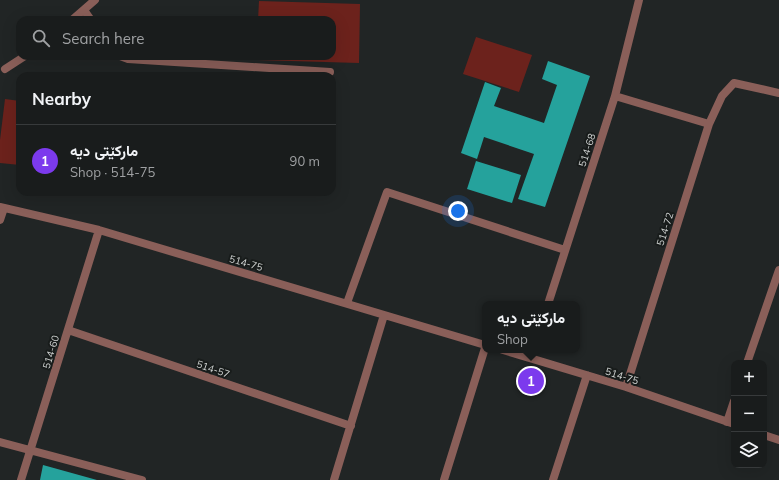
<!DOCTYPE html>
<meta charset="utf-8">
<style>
:root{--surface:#191c1c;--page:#262929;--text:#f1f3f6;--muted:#9fa1a3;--line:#373a3b;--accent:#7c3aed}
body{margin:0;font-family:Mulish,Vazirmatn,sans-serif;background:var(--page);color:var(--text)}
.controls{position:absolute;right:12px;bottom:12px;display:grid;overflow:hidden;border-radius:8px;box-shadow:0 4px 16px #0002}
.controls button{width:36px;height:36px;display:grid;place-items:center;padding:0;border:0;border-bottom:1px solid var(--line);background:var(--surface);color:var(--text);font:20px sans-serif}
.you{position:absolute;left:458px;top:211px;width:14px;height:14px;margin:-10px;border:3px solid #fff;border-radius:50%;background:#1a73e8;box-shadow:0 0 0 6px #1a73e833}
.badge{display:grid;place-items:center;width:26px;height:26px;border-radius:50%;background:var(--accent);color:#fff;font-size:13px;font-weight:700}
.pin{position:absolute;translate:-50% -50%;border:2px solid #fff;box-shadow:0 1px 4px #0006}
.popup{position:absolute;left:482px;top:301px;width:98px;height:52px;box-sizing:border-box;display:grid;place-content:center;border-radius:8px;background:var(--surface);filter:drop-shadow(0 1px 3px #0005);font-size:13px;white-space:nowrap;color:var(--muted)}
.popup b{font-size:15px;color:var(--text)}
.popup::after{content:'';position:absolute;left:50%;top:100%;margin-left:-8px;border:8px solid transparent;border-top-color:var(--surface)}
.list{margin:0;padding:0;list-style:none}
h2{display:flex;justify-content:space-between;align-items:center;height:52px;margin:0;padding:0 16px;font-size:17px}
h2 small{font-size:13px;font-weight:400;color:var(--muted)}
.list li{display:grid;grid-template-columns:26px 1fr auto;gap:12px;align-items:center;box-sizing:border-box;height:72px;padding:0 16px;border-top:1px solid var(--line)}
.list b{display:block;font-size:15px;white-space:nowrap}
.list p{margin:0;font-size:13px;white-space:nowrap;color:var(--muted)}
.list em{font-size:13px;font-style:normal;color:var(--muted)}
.icon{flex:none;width:22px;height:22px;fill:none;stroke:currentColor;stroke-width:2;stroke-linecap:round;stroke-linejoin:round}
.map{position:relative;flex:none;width:779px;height:480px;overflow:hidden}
.search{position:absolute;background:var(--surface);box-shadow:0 4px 16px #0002;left:16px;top:16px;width:320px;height:44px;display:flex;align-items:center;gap:10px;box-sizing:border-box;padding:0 14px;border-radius:12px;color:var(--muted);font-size:15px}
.panel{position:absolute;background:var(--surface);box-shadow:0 4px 16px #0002;left:16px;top:72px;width:320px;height:124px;border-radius:12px}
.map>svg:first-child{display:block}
</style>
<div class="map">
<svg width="779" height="480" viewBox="0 0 779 480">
<rect width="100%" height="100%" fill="#212525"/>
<path fill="#6c221c" d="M259,1l101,3 -1,59 -102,-3v-4h75v-36h-74z
M476,37l56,18 -13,37 -56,-18z
M5,99l15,2v64l-20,-2v-23z"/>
<path fill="#25a29c" d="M548,61l42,15 -45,131 -27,-8 16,-45 -50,-17 -7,22 -16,-6 24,-71 16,6 -7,18 50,17 13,-38 -15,-6z
M476,161l45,14 -9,28 -45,-14z
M43,465l54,15h-57z"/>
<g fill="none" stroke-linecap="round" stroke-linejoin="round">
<path stroke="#8a5f59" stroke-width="8" d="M84,10l7,10
M72,20l23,-20
M120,56l8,3 202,13
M5,69l20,-13"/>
<path stroke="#8a5f59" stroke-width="8" d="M615,96l94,28
M0,207l99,23 386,115
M0,220l4,-12
M347,303l40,-111 178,58
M548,304l67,-208 24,-96
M68,330l283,96
M503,350l123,37 108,37
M531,358l2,-8
M747,363l32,-93
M626,387l83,-263 13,-28 12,-13 45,10
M727,422l7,-21
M764,435l15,5
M0,442l142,38
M21,480l78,-250
M334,480l50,-165
M444,480l41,-132
M553,480l34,-105"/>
</g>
<g text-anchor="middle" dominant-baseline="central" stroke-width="4" stroke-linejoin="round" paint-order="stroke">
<g font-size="10" fill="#d2d5d4" stroke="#181c1b">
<text transform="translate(587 150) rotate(-72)">514-68</text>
<text transform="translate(665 229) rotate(-72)">514-72</text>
<text transform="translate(246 263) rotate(16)">514-75</text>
<text transform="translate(51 352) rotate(-73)">514-60</text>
<text transform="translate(213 369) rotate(19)">514-57</text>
<text transform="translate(622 376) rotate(18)">514-75</text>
</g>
</g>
</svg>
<div class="controls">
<button>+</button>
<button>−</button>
<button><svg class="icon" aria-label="layers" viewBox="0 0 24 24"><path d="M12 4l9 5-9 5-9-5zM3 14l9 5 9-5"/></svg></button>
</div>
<div class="you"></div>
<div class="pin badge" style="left:531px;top:381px">1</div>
<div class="popup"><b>مارکێتی دیە</b>Shop</div>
<div class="search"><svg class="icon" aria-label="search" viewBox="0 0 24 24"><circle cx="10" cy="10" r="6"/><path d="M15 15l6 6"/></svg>Search here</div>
<section class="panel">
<h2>Nearby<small></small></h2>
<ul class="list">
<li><span class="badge">1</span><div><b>مارکێتی دیە</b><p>Shop · 514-75</p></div><em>90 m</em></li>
</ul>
</section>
</div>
